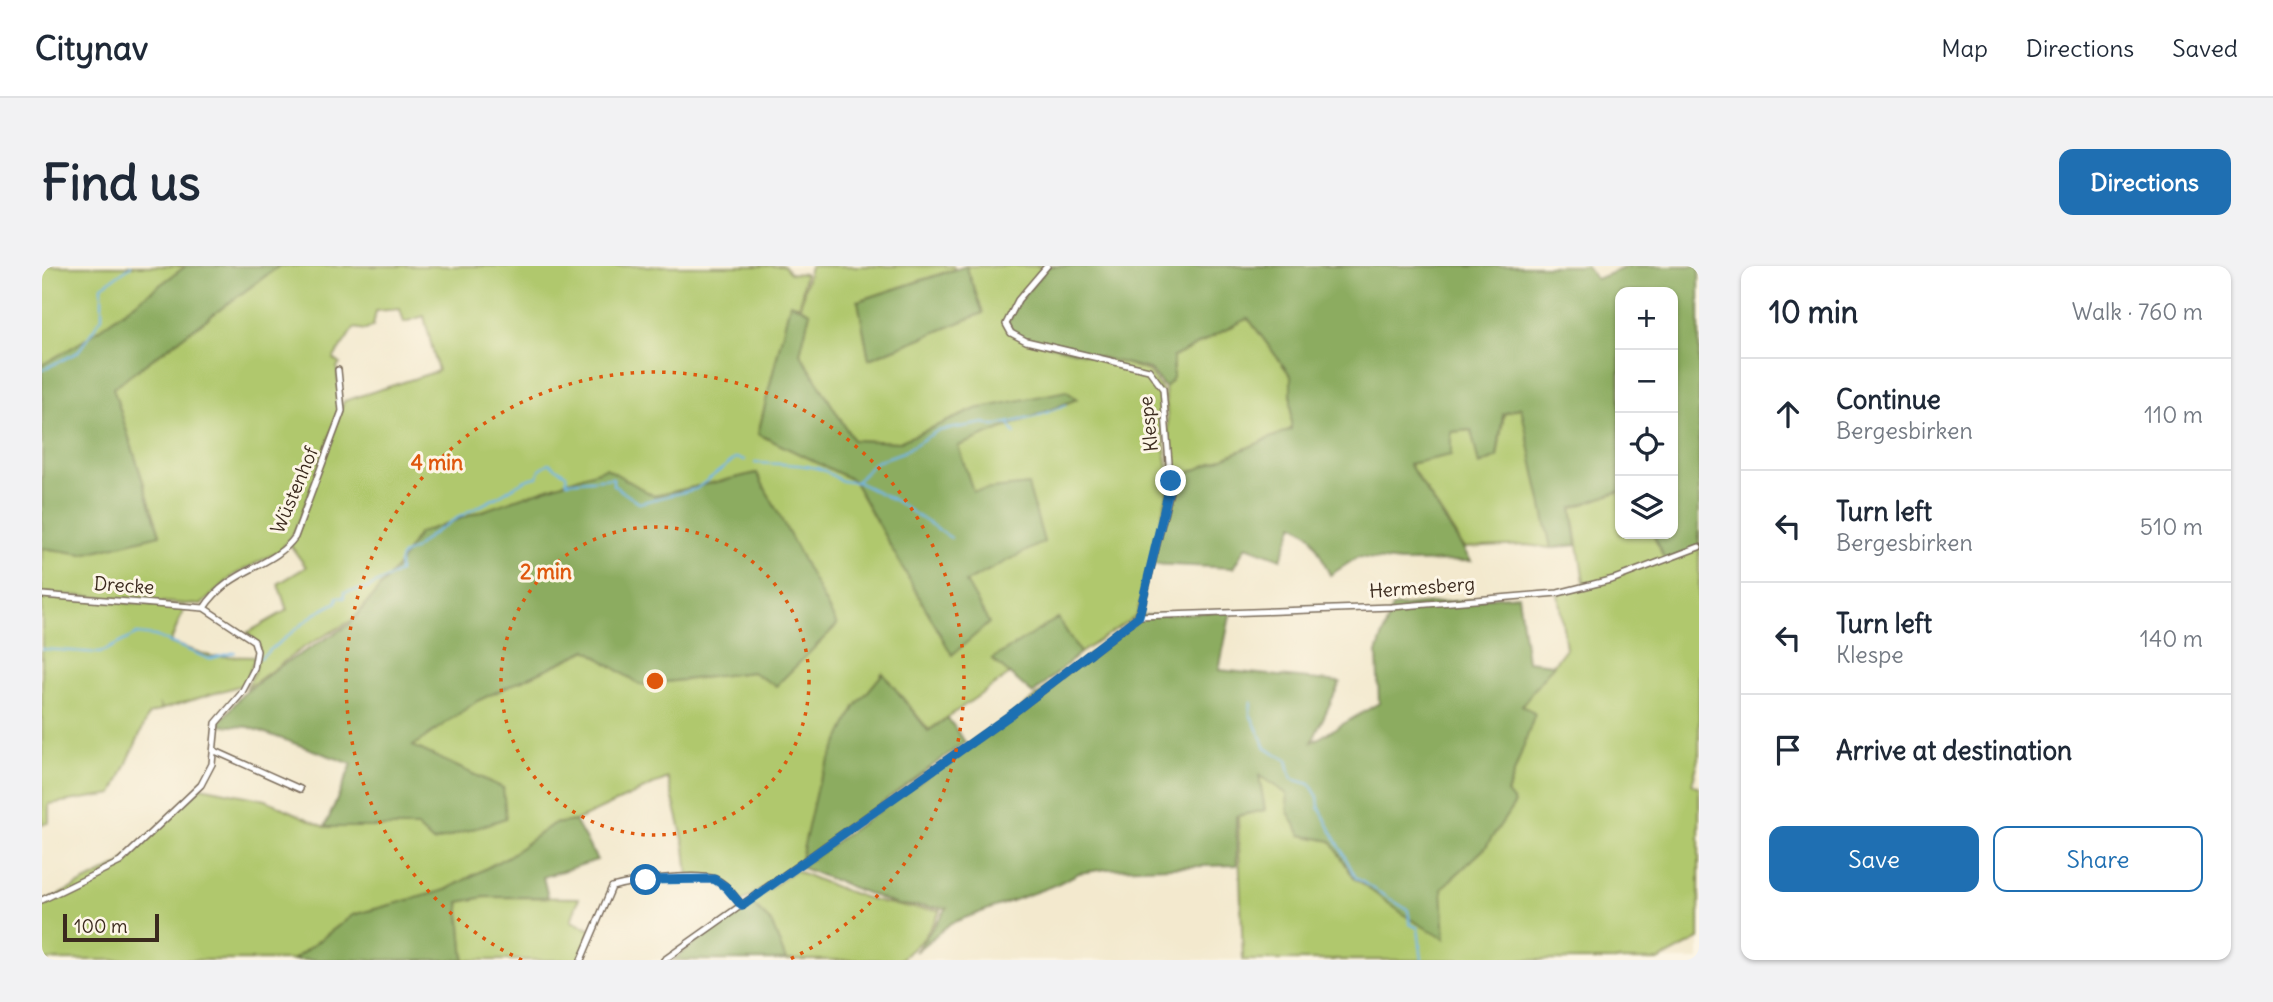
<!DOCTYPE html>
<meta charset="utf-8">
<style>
:root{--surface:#fff;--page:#f2f2f3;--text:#1f2937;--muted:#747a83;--line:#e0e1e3;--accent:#1f6fb2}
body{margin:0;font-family:Delius,sans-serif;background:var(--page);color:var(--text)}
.controls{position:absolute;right:21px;top:21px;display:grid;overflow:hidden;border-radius:14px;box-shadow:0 2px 5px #0004}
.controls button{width:63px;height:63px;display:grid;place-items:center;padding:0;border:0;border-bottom:2px solid var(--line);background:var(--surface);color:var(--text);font:35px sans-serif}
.scale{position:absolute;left:21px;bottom:18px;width:96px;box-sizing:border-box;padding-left:7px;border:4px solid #3b2a1e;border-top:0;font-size:19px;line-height:24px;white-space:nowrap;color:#3b2a1e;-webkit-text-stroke:5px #fcf5e5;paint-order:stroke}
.stop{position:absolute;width:21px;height:21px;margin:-16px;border:5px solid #1f6fb2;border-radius:50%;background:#fff}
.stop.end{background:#1f6fb2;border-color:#fff;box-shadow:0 2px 7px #0008}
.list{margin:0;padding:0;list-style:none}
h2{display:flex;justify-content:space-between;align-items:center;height:91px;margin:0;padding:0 28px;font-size:30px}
h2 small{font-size:23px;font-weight:400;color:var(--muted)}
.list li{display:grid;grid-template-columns:46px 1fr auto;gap:21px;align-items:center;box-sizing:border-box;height:112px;padding:0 28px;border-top:2px solid var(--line)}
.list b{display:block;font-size:26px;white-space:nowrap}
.list p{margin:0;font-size:23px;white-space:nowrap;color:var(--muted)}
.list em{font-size:23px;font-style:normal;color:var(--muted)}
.actions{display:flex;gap:14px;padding:21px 28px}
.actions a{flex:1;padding:16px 0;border:2px solid var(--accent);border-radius:14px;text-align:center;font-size:24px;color:var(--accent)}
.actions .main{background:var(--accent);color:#fff}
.icon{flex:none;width:38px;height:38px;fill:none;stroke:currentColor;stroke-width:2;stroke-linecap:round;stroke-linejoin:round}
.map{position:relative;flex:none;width:1657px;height:694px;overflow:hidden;border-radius:14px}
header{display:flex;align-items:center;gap:42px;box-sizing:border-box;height:98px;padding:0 35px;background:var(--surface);border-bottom:2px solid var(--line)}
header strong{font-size:33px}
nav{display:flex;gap:38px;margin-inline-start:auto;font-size:24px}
.intro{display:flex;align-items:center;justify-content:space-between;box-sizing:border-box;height:168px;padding:0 42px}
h1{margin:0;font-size:49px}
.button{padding:18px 32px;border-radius:14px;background:var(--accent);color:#fff;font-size:24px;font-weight:700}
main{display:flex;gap:42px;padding:0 42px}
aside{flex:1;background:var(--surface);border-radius:14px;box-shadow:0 2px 5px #0004}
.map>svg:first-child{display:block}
</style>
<header>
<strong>Citynav</strong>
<nav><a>Map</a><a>Directions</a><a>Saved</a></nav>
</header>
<div class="intro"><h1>Find us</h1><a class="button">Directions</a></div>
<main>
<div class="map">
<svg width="1657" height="694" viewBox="0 0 1657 694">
<rect width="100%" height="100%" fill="#fcf5e5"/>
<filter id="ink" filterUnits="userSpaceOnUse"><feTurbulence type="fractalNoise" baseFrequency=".0143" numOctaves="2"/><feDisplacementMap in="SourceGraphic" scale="14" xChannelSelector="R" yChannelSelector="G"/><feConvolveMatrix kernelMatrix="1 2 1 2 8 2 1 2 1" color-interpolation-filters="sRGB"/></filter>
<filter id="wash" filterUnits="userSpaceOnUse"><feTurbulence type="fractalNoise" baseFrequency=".00686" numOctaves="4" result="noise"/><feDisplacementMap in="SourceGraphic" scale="28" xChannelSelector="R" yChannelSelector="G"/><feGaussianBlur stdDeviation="1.57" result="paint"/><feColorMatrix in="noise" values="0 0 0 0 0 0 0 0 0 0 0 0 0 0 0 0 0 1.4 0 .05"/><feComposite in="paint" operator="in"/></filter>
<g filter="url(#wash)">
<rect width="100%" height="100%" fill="#f3e9ce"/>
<path fill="#b0c86d" stroke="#767946" stroke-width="2" d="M0,0h144l-103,75 -41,24z
M237,0h505l6,7 15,1 -5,31 -10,-1 -32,130 95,46 99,174 14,-72 7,-90 -15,-46 119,-47 -101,10 -77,33 -46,-2 -53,-87 10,-41 -10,-5 10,-41h143l2,3 -97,32 11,58 114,-46 -17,-47h80l-29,34 -12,24 143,47 14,19 1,45 7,47 -33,133 -57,38 -22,-35 -65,42 17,14 -81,56 -47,-57 -82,190 -58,39 -25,-25h-29l-3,-30 -17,-69 -93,43 -22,3 -44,32 -63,34 -93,25 -60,45h-251v-57l79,-39 80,-77 65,13 59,27h92l86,-39 -91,-42 65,-45 111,-51 52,35 112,-13 5,-199 -103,23 -48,-28 -187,65 -22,34 -44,53 -49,27 -58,42c10,-18 20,-41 1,-56l40,-23 -9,-26 28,-17 -15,-21 53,-145 94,-30 -14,-55 -20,6 -4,-13 -24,2 -3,15 -7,4 -12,-2 -21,31 7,5 -3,3 3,43 -44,119 -15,21 -47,25 -33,30 -159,-12v-45l41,6 77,-20 -47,-146z
M1206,52l43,58v54l-119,50 -7,-92 8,-10v-21z
M1480,141l29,141 -25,-3 -62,3 -55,-84 41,-9 1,-23 21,-2 7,35 18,-8 7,-43z
M1578,225v43h33l12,26 34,-13v211l-7,26 7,4v151l-39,21h-417l-5,-144 27,-6 -7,-35 30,19v18l43,28 23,38 88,10 65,-94 27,-80 -13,-9 45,-57 -8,-55 27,-5 -13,-80z
M0,331l143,10 -15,36 40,13 45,1 -10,27 -82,25 -3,-3 1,4 -12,4 -36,80 -64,10v18l-7,3z
M753,604c48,21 93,40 146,40l-17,28 -24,22h-114l-15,-38 -20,-19z
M443,631l94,1 -8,23 21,9 -12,30h-116l-5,-58z"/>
<path fill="#8cac60" stroke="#646b3f" stroke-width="2" d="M144,0h93l-166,122 47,147 -77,19 -41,-6v-183l41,-24z
M924,0l17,47 -114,46 -11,-58z
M1006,0h538l10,13 33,-13h70v281l-34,13 -12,-26h20v-242h-53v199l-48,17 5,37 -26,3 -30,-141 -18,7 -6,43 -18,8 -8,-35 -20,2v23l-42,9 62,97 -70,1 -43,-5 -28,18 -19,-40 -17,-11 -13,35 -35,-13 -13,22 -81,-4 20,-84 119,-51v-53l-43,-58 -75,39v21l-8,10 -16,-19 -122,-29 -15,-8 -4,-9 11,-22z
M748,37l20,9 -10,41 53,87 46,2 77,-33 90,-18 11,8 -119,47 15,45 55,-6 16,57 -78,40 23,41 -37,32 -99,-175 -95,-46z
M564,202l48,28 103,-23 80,152 -61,61 -24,-14 -112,13 -53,-35 -110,51 -64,45 90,42 3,30 -73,24 -16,-15h-92l27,-63 -103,-37 -31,-2 24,-30 35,-27 73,-44 47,-57 22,-34z
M1476,329l9,66 27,3 -32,41 13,9 -28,79 8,10 -30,45 -43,40 3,51 -35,-20 -56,-41 -23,-37 -30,-6 -13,-23 -1,-18 -28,-19 6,35 -29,6 1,49 -130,4 -28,4 -24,12 -104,38 -36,29 32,-44 -50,-3 -97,-38 205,-146 134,-105 92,-5 -12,59 121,12 -28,60 67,-39 -2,-50 15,-46z
M1016,352l22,35 -47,41 -41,-35z
M841,407l45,58 20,-13 17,24 -165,121 17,-77 38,-79z
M533,555l22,39 -54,17 5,20h-63l-26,5 5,58h-171l60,-45 93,-25 63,-34 44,-32z
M709,637l20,19 15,38h-114z"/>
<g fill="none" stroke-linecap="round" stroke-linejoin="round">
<path stroke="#72b7e9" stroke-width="2" d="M0,104l36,-18 24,-35v-31l29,-20
M967,157l6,11
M713,197c16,1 58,0 72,9 13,8 12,10 29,10l19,-20 28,-10 34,-21 48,-8 8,3 42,-9 31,-12
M815,216l37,18 57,38
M0,383l58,4 37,-19 18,2 54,23 26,-7
M218,392l55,-44 22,-12v-5l7,1v-6l22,-3 33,-17c0,-6 -1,-11 3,-16 4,-5 9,-3 14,-8 23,-23 50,-34 79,-50 14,-7 28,-20 42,-21l3,-8 9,-6 17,11 1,8 46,-4v7l26,18 57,-14 40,-31 9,2
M1209,436l-1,12 16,34 21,12 5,19 18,5 8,13 1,10 37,71 52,32 2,14 8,4 4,32"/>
</g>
</g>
<g filter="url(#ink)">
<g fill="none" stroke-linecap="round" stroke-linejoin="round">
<defs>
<path id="street" d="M1005,0l-29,34 -12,24 5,9 15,8 123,29 14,19 8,98 -32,129
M0,329l162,13 50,33 3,10 -3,18 -13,25 -25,29 -4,41 -11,21 -81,77 -78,38
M162,342c26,-40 69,-40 91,-71l47,-126 -4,-41
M173,485l85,38
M539,694l31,-73c22,-6 81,-15 103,-8 11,4 20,18 27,27
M622,694l349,-247 126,-97 253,-9 166,-14 56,-14 85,-32"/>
</defs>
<use href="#street" stroke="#7b6d5c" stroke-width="8"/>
<use href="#street" stroke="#fff" stroke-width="5"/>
</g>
</g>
<g fill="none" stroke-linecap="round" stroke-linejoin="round" filter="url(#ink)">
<path stroke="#1f6fb2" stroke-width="9" d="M604,614l68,-1 12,8 16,19 271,-193 126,-97 32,-135"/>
</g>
<g fill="none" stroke="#df570d" stroke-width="3.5" stroke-dasharray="3.5 7">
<circle cx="613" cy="415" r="154"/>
<path d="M480 694A309 309 0 1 1 746 694"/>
</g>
<g text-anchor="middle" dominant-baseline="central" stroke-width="6" stroke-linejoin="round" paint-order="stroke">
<g font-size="19" fill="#3b2a1e" stroke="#fcf5e5">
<text transform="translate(1106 158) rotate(-96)">Klespe</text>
<text transform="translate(252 224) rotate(-67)">Wüstenhof</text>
<text transform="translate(82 319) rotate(4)">Drecke</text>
<text transform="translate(1380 321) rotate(-4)">Hermesberg</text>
</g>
</g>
<circle cx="613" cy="415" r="10" fill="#df570d" stroke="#fcf5e5" stroke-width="3.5"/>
<g font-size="21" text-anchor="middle" font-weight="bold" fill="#df570d" stroke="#fcf5e5" stroke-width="6" stroke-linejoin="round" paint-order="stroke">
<text x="395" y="204">4 min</text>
<text x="504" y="313">2 min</text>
</g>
</svg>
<div class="controls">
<button>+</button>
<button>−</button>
<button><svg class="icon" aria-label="locate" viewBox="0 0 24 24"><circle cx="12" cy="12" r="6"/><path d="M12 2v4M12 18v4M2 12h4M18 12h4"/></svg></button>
<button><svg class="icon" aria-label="layers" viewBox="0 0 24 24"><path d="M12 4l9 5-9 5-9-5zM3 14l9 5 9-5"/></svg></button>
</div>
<div class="scale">100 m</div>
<div class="stop" style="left:604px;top:614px"></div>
<div class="stop end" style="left:1129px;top:215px"></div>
</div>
<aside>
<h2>10 min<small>Walk · 760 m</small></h2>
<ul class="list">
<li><svg class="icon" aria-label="ahead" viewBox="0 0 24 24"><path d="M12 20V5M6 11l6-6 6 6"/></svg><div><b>Continue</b><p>Bergesbirken</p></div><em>110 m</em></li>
<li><svg class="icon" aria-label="left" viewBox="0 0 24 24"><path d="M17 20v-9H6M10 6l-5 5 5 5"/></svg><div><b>Turn left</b><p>Bergesbirken</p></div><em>510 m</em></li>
<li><svg class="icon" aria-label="left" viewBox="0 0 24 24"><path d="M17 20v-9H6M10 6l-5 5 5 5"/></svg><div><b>Turn left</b><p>Klespe</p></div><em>140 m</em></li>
<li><svg class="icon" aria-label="arrive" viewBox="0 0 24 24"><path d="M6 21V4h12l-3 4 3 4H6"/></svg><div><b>Arrive at destination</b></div></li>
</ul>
<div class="actions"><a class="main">Save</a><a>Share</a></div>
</aside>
</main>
